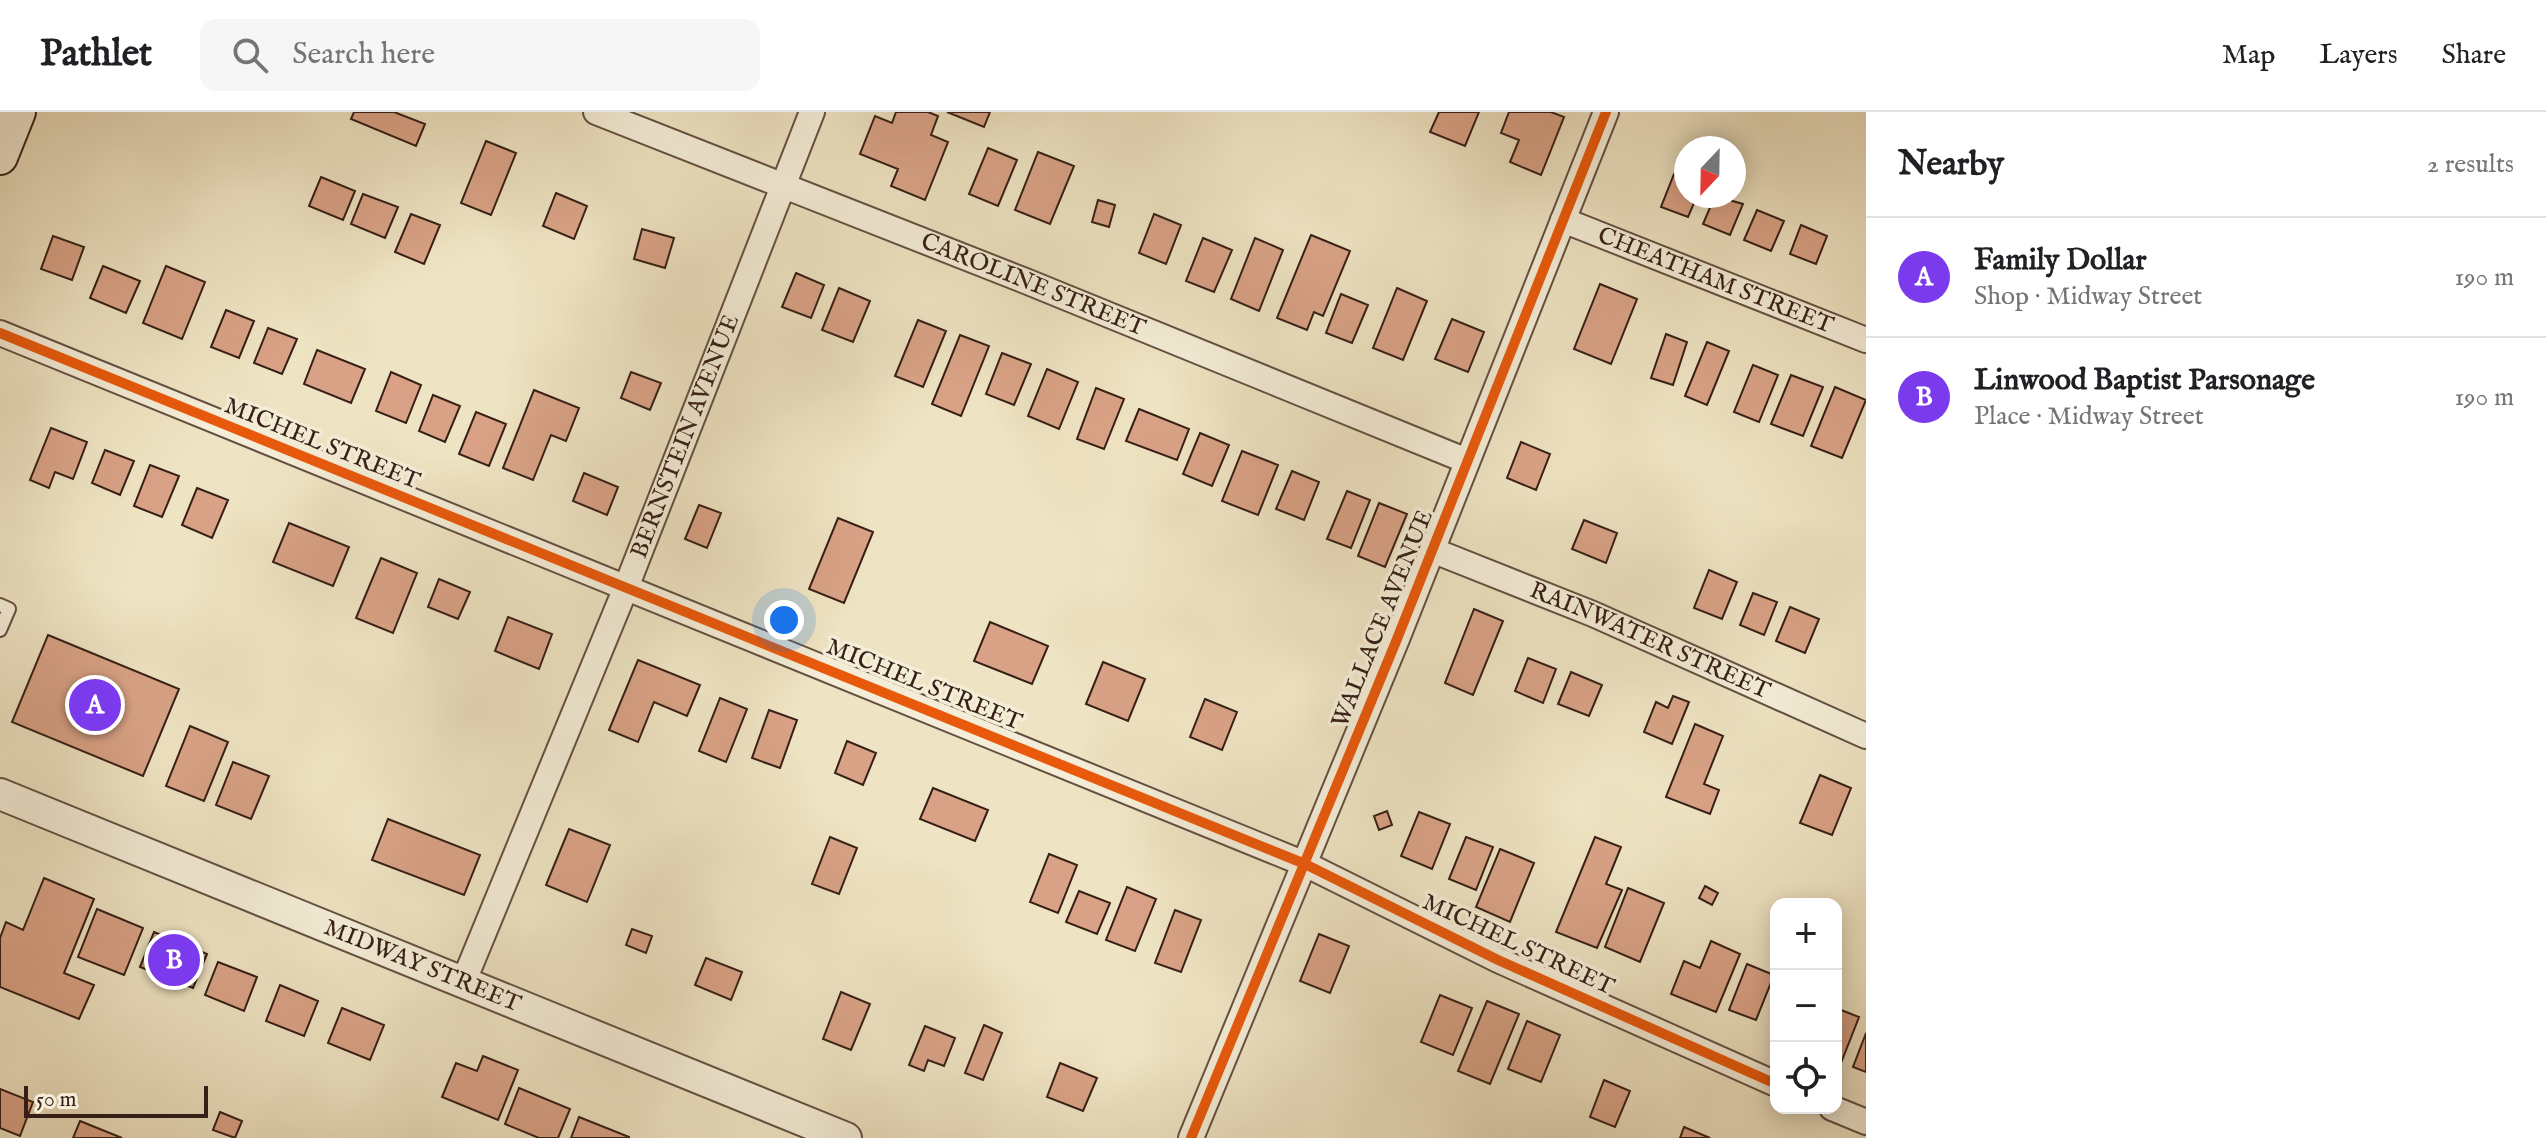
<!DOCTYPE html>
<meta charset="utf-8">
<style>
:root{--surface:#fff;--page:#f6f6f6;--text:#202124;--muted:#757577;--line:#e0e0e0;--accent:#7c3aed}
body{margin:0;font-family:"IM FELL English",serif;background:var(--page);color:var(--text)}
.controls{position:absolute;right:24px;bottom:24px;display:grid;overflow:hidden;border-radius:16px;box-shadow:0 4px 20px #0003}
.controls button{width:72px;height:72px;display:grid;place-items:center;padding:0;border:0;border-bottom:2px solid var(--line);background:var(--surface);color:var(--text);font:40px sans-serif}
.compass{position:absolute;left:1674px;top:24px;width:72px;height:72px;border-radius:50%;background:var(--surface);box-shadow:0 4px 20px #0003;rotate:202deg}
.scale{position:absolute;left:24px;bottom:20px;width:184px;box-sizing:border-box;padding-left:8px;border:4px solid #361f17;border-top:0;font-size:22px;line-height:28px;white-space:nowrap;color:#361f17;-webkit-text-stroke:6px #f4edd7;paint-order:stroke}
.you{position:absolute;left:784px;top:508px;width:28px;height:28px;margin:-20px;border:6px solid #fff;border-radius:50%;background:#1a73e8;box-shadow:0 0 0 12px #1a73e833}
.badge{display:grid;place-items:center;width:52px;height:52px;border-radius:50%;background:var(--accent);color:#fff;font-size:26px;font-weight:700}
.pin{position:absolute;translate:-50% -50%;border:4px solid #fff;box-shadow:0 2px 8px #0006}
.list{margin:0;padding:0;list-style:none}
h2{display:flex;justify-content:space-between;align-items:center;height:104px;margin:0;padding:0 32px;font-size:34px}
h2 small{font-size:26px;font-weight:400;color:var(--muted)}
.list li{display:grid;grid-template-columns:52px 1fr auto;gap:24px;align-items:center;box-sizing:border-box;height:120px;padding:0 32px;border-top:2px solid var(--line)}
.list b{display:block;font-size:30px;white-space:nowrap}
.list p{margin:0;font-size:26px;white-space:nowrap;color:var(--muted)}
.list em{font-size:26px;font-style:normal;color:var(--muted)}
.icon{flex:none;width:44px;height:44px;fill:none;stroke:currentColor;stroke-width:2;stroke-linecap:round;stroke-linejoin:round}
.map{position:relative;flex:none;width:1866px;height:1026px;overflow:hidden}
header{display:flex;align-items:center;gap:48px;box-sizing:border-box;height:112px;padding:0 40px;background:var(--surface);border-bottom:2px solid var(--line)}
header strong{font-size:38px}
nav{display:flex;gap:44px;margin-inline-start:auto;font-size:28px}
.search{width:560px;height:72px;background:var(--page);display:flex;align-items:center;gap:20px;box-sizing:border-box;padding:0 28px;border-radius:16px;color:var(--muted);font-size:30px}
main{display:flex}
aside{flex:1;background:var(--surface)}
.map>svg:first-child{display:block}
</style>
<header>
<strong>Pathlet</strong>
<div class="search"><svg class="icon" aria-label="search" viewBox="0 0 24 24"><circle cx="10" cy="10" r="6"/><path d="M15 15l6 6"/></svg>Search here</div>
<nav><a>Map</a><a>Layers</a><a>Share</a></nav>
</header>
<main>
<div class="map">
<svg width="1866" height="1026" viewBox="0 0 1866 1026">
<rect width="100%" height="100%" fill="#eee3c2"/>
<filter id="stains"><feTurbulence type="fractalNoise" baseFrequency=".0025" numOctaves="4"/><feColorMatrix values="0 0 0 0 .2 0 0 0 0 .09 0 0 0 0 .02 0 0 0 .5 -.17"/></filter>
<radialGradient id="worn" r=".72"><stop offset=".6" stop-color="#630" stop-opacity="0"/><stop offset="1" stop-color="#630" stop-opacity=".3"/></radialGradient>
<path fill="#d9a286" stroke="#361f17" stroke-width="2" d="M354,0h40l31,12 -9,22 -65,-27z
M896,0h32l10,4 -7,19 17,7 -23,58 -34,-14 7,-17 -38,-15 15,-38 17,7z
M947,0h43l-6,15z
M1439,0h40l-14,34 -35,-14z
M1509,0h42l13,5 -23,58 -31,-13 9,-22 -18,-7z
M486,29l30,12 -25,62 -30,-12z
M988,36l29,12 -19,46 -29,-12z
M1038,40l36,14 -24,58 -35,-14z
M1674,62l12,5v17h11l-9,21 -27,-10z
M321,65l34,14 -12,29 -34,-14z
M556,81l31,13 -13,33 -31,-13z
M363,82l35,13 -13,31 -34,-14z
M1715,84l28,8 -13,31 -27,-11z
M1098,88l17,5 -6,22 -17,-5z
M1757,98l27,11 -13,30 -27,-11z
M411,102l29,11 -16,39 -29,-12z
M1154,102l27,11 -15,39 -27,-11z
M1801,113l26,11 -11,28 -26,-10z
M642,117l32,9 -9,30 -31,-9z
M1311,123l39,16 -27,65 -9,-4 -7,18 -30,-12z
M53,124l31,11 -12,33 -31,-11z
M1203,126l29,12 -18,42 -28,-11z
M1255,126l28,12 -24,61 -28,-12z
M103,154l37,15 -14,32 -36,-15z
M166,154l39,16 -23,57 -39,-16z
M796,161l28,12 -13,33 -29,-11z
M1600,172l37,15 -26,65 -37,-15z
M839,176l31,13 -17,41 -31,-12z
M1397,176l30,13 -24,59 -30,-12z
M1341,182l27,11 -16,38 -26,-10z
M226,198l28,11 -15,37 -28,-11z
M1452,207l32,13 -16,40 -33,-13z
M918,208l28,11 -23,56 -28,-11z
M268,216l29,11 -15,35 -28,-11z
M1666,222l21,8 -14,43 -22,-7z
M960,223l29,11 -28,70 -29,-12z
M1707,230l22,9 -22,54 -22,-9z
M317,238l48,19 -14,34 -47,-19z
M1002,241l29,11 -17,41 -28,-11z
M1753,253l25,10 -19,47 -25,-10z
M1047,257l31,13 -19,47 -31,-13z
M391,260l30,13 -15,38 -30,-12z
M631,260l30,11 -11,27 -29,-12z
M1791,263l32,12 -20,49 -32,-12z
M1835,275l31,13 -24,58 -31,-12z
M1096,276l28,11 -20,50 -27,-10z
M534,278l45,18 -13,33 -15,-6 -18,45 -30,-12z
M433,283l27,11 -15,36 -26,-11z
M1139,297l50,20 -12,31 -51,-19z
M476,300l30,12 -17,42 -30,-12z
M51,316l36,14 -14,37 -18,-7 -6,16 -19,-8z
M1200,321l29,12 -17,41 -29,-12z
M1521,330l29,12 -14,36 -29,-12z
M105,338l29,11 -14,34 -28,-12z
M1242,339l36,14 -20,50 -36,-14z
M150,353l29,11 -17,41 -28,-11z
M1292,359l27,11 -15,38 -28,-11z
M584,361l34,14 -11,28 -34,-14z
M197,376l31,12 -16,38 -30,-13z
M1347,379l23,9 -19,48 -24,-9z
M1379,391l28,11 -22,53 -27,-11z
M699,393l22,8 -14,35 -22,-9z
M838,406l35,14 -29,71 -35,-14z
M1584,408l33,13 -11,30 -34,-14z
M289,411l60,24 -16,39 -60,-24z
M381,446l36,15 -24,60 -37,-15z
M1709,458l28,12 -15,37 -28,-11z
M439,467l31,13 -12,27 -30,-12z
M1753,481l24,9 -13,33 -24,-10z
M1790,495l29,12 -14,34 -29,-12z
M1474,497l29,12 -30,74 -28,-12z
M508,505l44,17 -13,35 -44,-18z
M990,510l58,24 -16,38 -58,-23z
M48,523l131,54 -36,87 -131,-54z
M1528,546l28,11 -13,34 -28,-12z
M638,548l62,25 -13,31 -33,-14 -16,40 -29,-12z
M1103,550l42,17 -17,42 -42,-17z
M1571,560l31,13 -13,31 -31,-12z
M1673,584l16,6 -17,42 -28,-12 12,-30 12,6z
M720,586l27,11 -21,53 -27,-11z
M1205,587l32,13 -15,38 -32,-13z
M769,598l28,10 -17,48 -28,-10z
M1695,612l28,12 -19,48 15,6 -9,24 -44,-17z
M190,614l38,16 -24,59 -38,-15z
M847,629l29,12 -13,32 -28,-12z
M233,650l36,14 -18,43 -35,-14z
M1820,663l31,13 -19,47 -32,-12z
M933,676l55,22 -13,31 -55,-22z
M1387,699l5,14 -13,5 -5,-14z
M1419,700l31,12 -18,45 -31,-13z
M388,707l92,36 -16,40 -92,-35z
M569,717l41,16 -23,57 -41,-17z
M830,725l27,11 -18,46 -27,-10z
M1466,725l27,10 -17,43 -27,-11z
M1595,725l26,10 -15,37 16,6 -25,58 -41,-16z
M1500,737l34,14 -24,59 -34,-15z
M1049,742l28,11 -19,48 -28,-11z
M44,766l50,21 -30,74 30,12 -15,34 -79,-32v-49l6,-16 17,8z
M1705,774l13,7 -6,12 -13,-7z
M1127,775l29,12 -21,52 -29,-11z
M1628,776l36,15 -24,59 -35,-15z
M1079,779l31,12 -13,31 -31,-12z
M97,797l46,19 -19,47 -46,-18z
M1175,798l26,10 -20,52 -26,-9z
M632,817l20,7 -6,17 -20,-8z
M154,820l53,22 -14,34 -53,-21z
M1319,822l30,12 -19,47 -30,-12z
M1711,829l29,13 -24,58 -45,-18 13,-33 16,7z
M706,846l36,14 -11,28 -36,-15z
M218,850l39,15 -13,34 -39,-16z
M1747,852l27,11 -18,45 -27,-10z
M280,873l38,16 -14,35 -38,-15z
M841,880l29,12 -19,46 -28,-11z
M1440,883l32,13 -19,47 -32,-13z
M1487,889l32,13 -29,70 -32,-13z
M342,896l42,17 -14,35 -42,-17z
M1836,896l23,9 -18,46 -5,-2z
M1527,909l33,14 -19,47 -33,-13z
M984,913l18,8 -19,47 -18,-7z
M925,914l30,12 -11,28 -16,-6 -4,11 -15,-6z
M1866,921v39l-13,-5z
M483,944l35,14 -20,50 -56,-23 14,-34 21,8z
M1060,951l37,15 -14,33 -36,-14z
M1604,968l26,11 -15,36 -25,-10z
M519,976l51,21 -12,29h-19l-34,-14z
M0,977l33,13 -13,34 -20,-8z
M220,1000l22,9 -7,17 -22,-8z
M579,1005l50,20v1h-58z
M80,1009l42,17h-49z
M1684,1015l26,11h-30z"/>
<g fill="none" stroke-linecap="round" stroke-linejoin="round">
<defs>
<path id="service" d="M0,493l9,4 -9,21"/>
<g id="minor">
<path id="s1" d="M596,0l432,170 439,179"/>
<path id="s2" d="M1563,108l303,120"/>
<path d="M0,221l1305,531 193,96 278,124"/>
<path id="s3" d="M1432,438l161,64 273,122"/>
<path id="s4" d="M463,871l164,-398 185,-473"/>
<path d="M1832,996l34,14"/>
<path d="M1191,1026l206,-499 209,-527"/>
</g>
<g id="tertiary">
<path id="s5" d="M0,682l846,344"/>
</g>
<path id="secondary" d="M0,45l18,-45"/>
</defs>
<use href="#service" stroke="#645042" stroke-width="16"/>
<use href="#minor" stroke="#645042" stroke-width="28"/>
<use href="#tertiary" stroke="#645042" stroke-width="34"/>
<use href="#secondary" stroke="#361f17" stroke-width="38"/>
<use href="#service" stroke="#f4edd7" stroke-width="12"/>
<use href="#minor" stroke="#f4edd7" stroke-width="24"/>
<use href="#tertiary" stroke="#f4edd7" stroke-width="30"/>
<use href="#secondary" stroke="#f4edd7" stroke-width="34"/>
<defs>
<path id="cycleway" d="M0,221l1305,531 193,96 278,124
M1191,1026l206,-499 209,-527"/>
</defs>
<use href="#cycleway" stroke="#f4edd7" stroke-width="15"/>
<use href="#cycleway" stroke="#e8590c" stroke-width="10"/>
</g>
<g text-anchor="middle" dominant-baseline="central" stroke-width="7" stroke-linejoin="round" paint-order="stroke">
<g font-size="24" fill="#361f17" stroke="#f4edd7">
<text stroke="none"><textPath href="#s2" startOffset="164">CHEATHAM STREET</textPath></text>
<text stroke="none"><textPath href="#s1" startOffset="470">CAROLINE STREET</textPath></text>
<text stroke="none"><textPath href="#s4" startOffset="590">BERNSTEIN AVENUE</textPath></text>
<text transform="translate(322 332) rotate(22)">MICHEL STREET</text>
<text transform="translate(1383 507) rotate(-68)">WALLACE AVENUE</text>
<text stroke="none"><textPath href="#s3" startOffset="236">RAINWATER STREET</textPath></text>
<text transform="translate(924 573) rotate(22)">MICHEL STREET</text>
<text transform="translate(1518 833) rotate(25)">MICHEL STREET</text>
<text stroke="none"><textPath href="#s5" startOffset="456">MIDWAY STREET</textPath></text>
</g>
</g>
<rect width="100%" height="100%" filter="url(#stains)"/>
<rect width="100%" height="100%" fill="url(#worn)"/>
</svg>
<div class="controls">
<button>+</button>
<button>−</button>
<button><svg class="icon" aria-label="locate" viewBox="0 0 24 24"><circle cx="12" cy="12" r="6"/><path d="M12 2v4M12 18v4M2 12h4M18 12h4"/></svg></button>
</div>
<svg class="compass" viewBox="-18 -18 36 36"><path d="M0-13l5 13h-10z" fill="#e53935"/><path d="M0 13l5-13h-10z" fill="#757577"/></svg>
<div class="scale">50 m</div>
<div class="you"></div>
<div class="pin badge" style="left:95px;top:593px">A</div>
<div class="pin badge" style="left:174px;top:848px">B</div>
</div>
<aside>
<h2>Nearby<small>2 results</small></h2>
<ul class="list">
<li><span class="badge">A</span><div><b>Family Dollar</b><p>Shop · Midway Street</p></div><em>190 m</em></li>
<li><span class="badge">B</span><div><b>Linwood Baptist Parsonage</b><p>Place · Midway Street</p></div><em>190 m</em></li>
</ul>
</aside>
</main>
